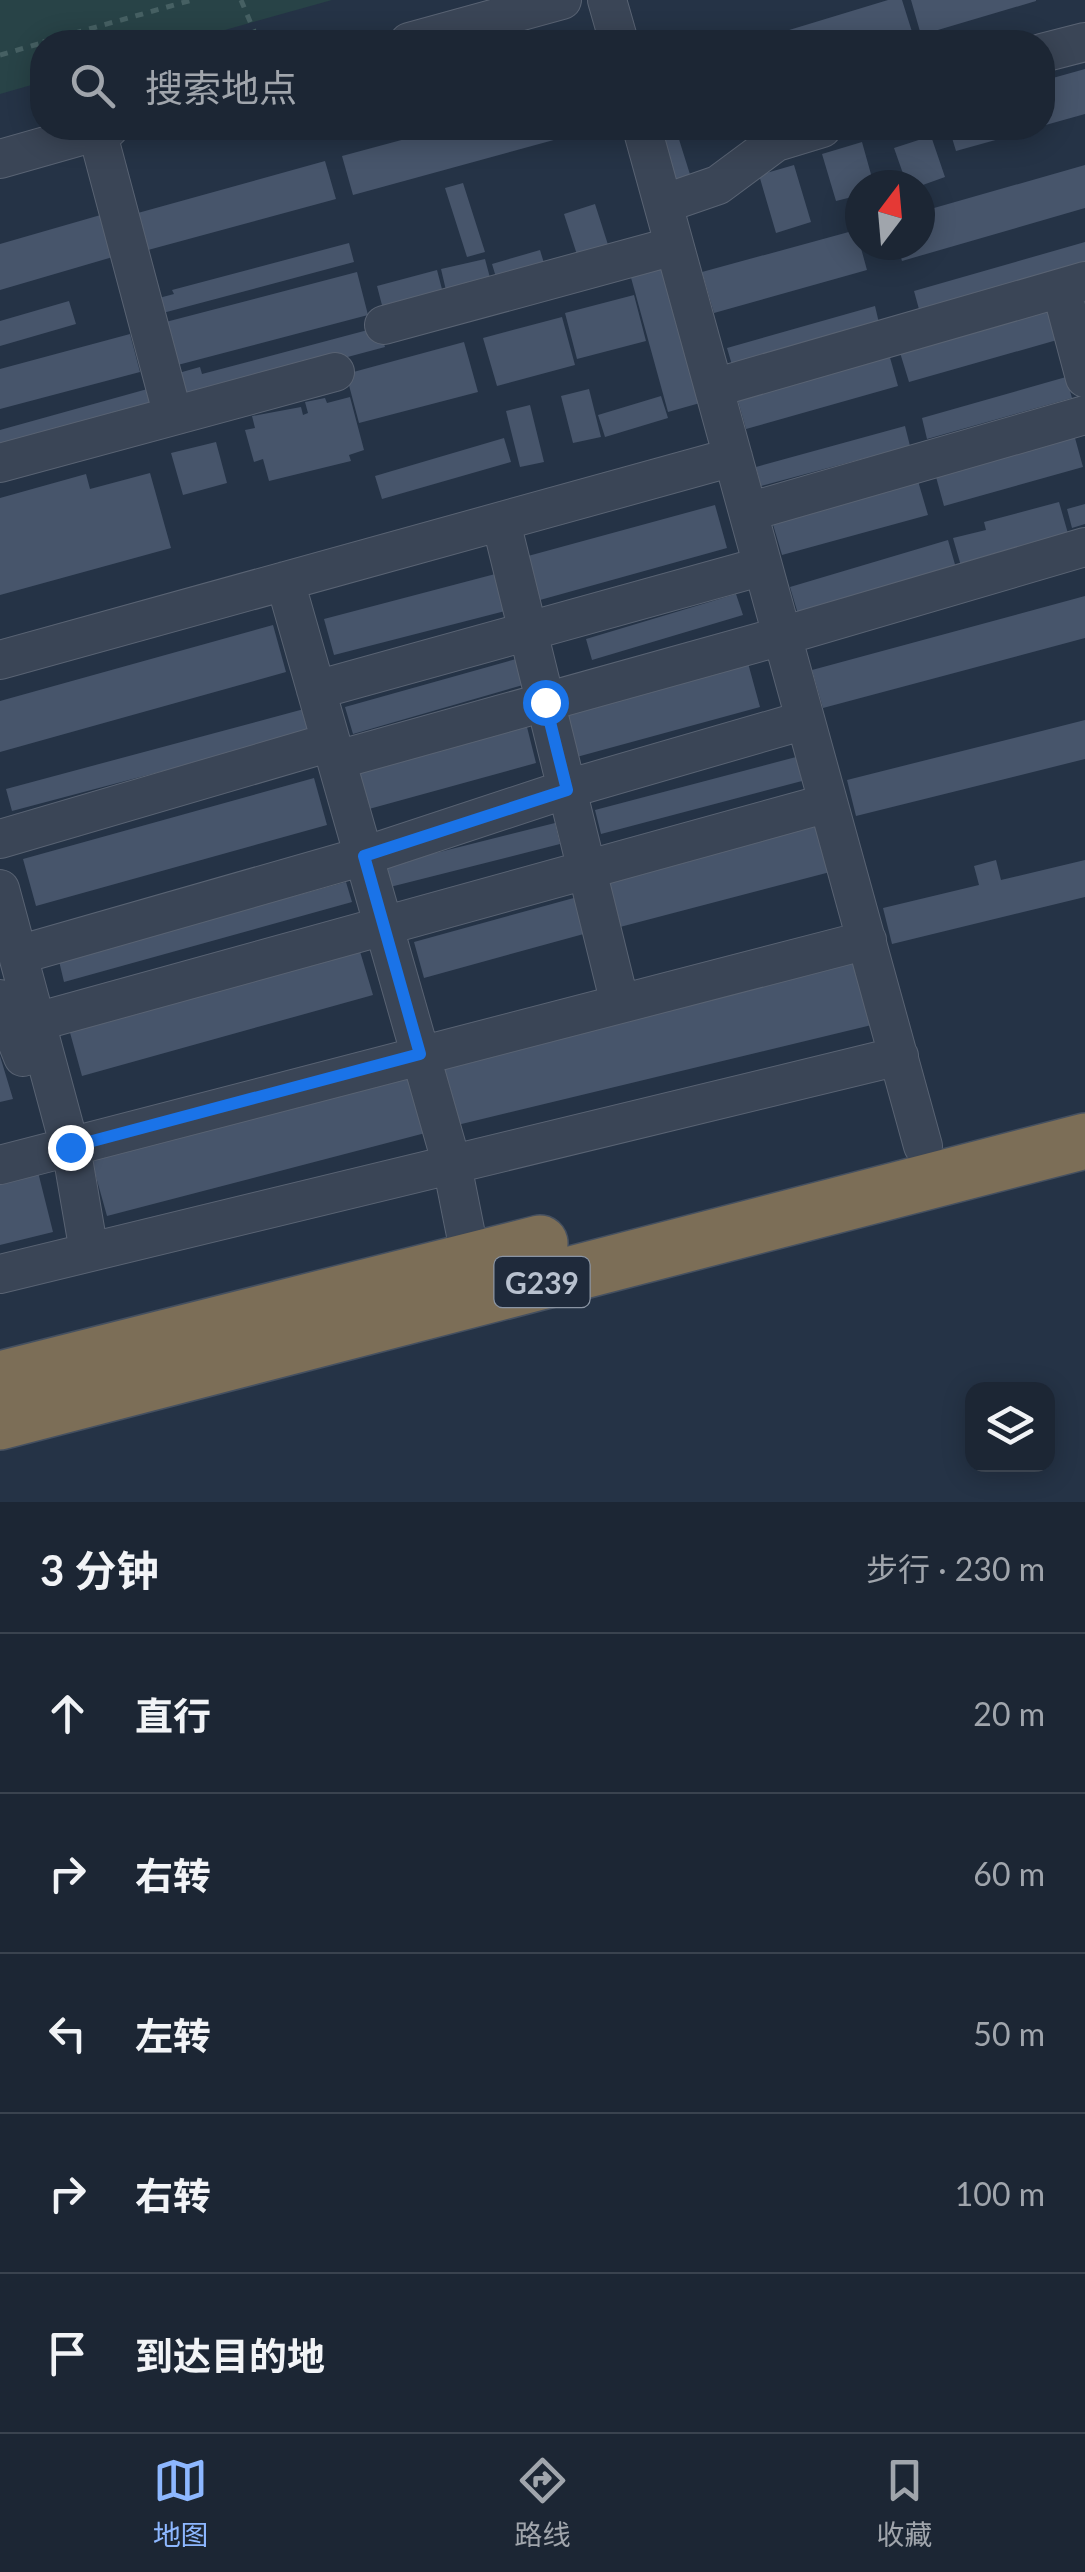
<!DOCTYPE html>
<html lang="zh">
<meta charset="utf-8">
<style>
:root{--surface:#1c2634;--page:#252e3c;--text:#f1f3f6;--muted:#a0a5ac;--line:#3a434f;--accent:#8db7ff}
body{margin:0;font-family:Lato,"Noto Sans SC",sans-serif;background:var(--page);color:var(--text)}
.controls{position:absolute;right:30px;bottom:30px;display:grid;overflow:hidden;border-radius:20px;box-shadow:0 5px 25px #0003}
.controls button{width:90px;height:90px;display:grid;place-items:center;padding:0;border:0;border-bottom:2px solid var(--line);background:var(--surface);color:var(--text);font:50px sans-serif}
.compass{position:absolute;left:845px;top:170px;width:90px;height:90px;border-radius:50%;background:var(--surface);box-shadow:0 5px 25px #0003;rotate:16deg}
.stop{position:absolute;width:30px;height:30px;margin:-22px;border:8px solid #1a73e8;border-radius:50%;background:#fff}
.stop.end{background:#1a73e8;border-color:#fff;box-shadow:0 2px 10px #0008}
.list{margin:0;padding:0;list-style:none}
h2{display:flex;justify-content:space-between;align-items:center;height:130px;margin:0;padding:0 40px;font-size:42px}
h2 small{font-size:32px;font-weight:400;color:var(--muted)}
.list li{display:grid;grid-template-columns:65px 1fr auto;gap:30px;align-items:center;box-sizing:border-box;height:160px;padding:0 40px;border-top:2px solid var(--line)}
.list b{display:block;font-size:38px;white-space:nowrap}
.list em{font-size:32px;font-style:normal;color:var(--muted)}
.icon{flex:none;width:55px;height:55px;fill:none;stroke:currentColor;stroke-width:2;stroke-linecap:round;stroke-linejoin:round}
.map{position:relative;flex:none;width:1085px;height:1502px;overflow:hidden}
.search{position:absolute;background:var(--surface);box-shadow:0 5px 25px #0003;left:30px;right:30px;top:30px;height:110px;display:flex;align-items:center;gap:25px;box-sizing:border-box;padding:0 35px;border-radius:40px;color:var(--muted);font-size:38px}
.sheet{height:930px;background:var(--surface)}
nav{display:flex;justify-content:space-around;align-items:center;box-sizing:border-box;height:140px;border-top:2px solid var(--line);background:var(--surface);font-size:28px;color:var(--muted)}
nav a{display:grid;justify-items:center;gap:5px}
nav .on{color:var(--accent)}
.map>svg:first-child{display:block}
</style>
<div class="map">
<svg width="1085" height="1502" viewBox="0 0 1085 1502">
<rect width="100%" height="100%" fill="#253346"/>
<path fill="#284347" d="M0,0h332l-150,42h-140v40l-42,12z"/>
<path fill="#47556b" d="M888,0h14l11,35 -26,7h-137z
M911,0h125v1l-115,34z
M1085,69v45l-43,12v-45z
M446,128h148v1l-241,66 -11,-39z
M949,128h86v1l-79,22z
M677,133l16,51 -18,6 -17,-52z
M931,136l14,41 -25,9 -13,-1 -13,-37z
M862,142l12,43h-14v10l-24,6 -14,-47z
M325,161l11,38 -199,54 -10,-37z
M794,165l17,57 -35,11 -17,-58z
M1085,165v43l-183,53 -5,-16h23v-33z
M463,183l22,69 -18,5 -22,-69z
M595,204l15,47 -31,10 -15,-47z
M111,212l12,42 -123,36v-46z
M856,230l11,40 -153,43 -12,-41z
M1085,242v25l-165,46 -6,-22z
M349,243l5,19 -195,52 -4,-15 19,-5 -2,-4z
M540,250l7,23 -48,14 -7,-23z
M485,259l8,30 -45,10 -7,-30z
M661,265l39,138 -32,9 -38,-138z
M437,270l6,23 -60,16 -6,-23z
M357,272l11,43 -198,52 -12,-43z
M634,295l12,46 -69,18 -12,-46z
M69,301l7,23 -76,22v-25z
M1046,304l11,36 -148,42 -11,-36z
M875,306l4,17 -147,42 -5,-17z
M562,317l13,48 -78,21 -14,-48z
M379,327l6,20 -202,54 -8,-27 25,-7 2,7z
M130,334l10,38 -140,37v-40z
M464,342l14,50 -119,31 -13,-49z
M889,354l9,32 -152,43 -9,-32z
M1066,377l6,21 -145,41 -5,-21z
M151,388l5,20 -156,43v-21z
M589,389l12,48 -28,6 -12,-47z
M661,396l7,22 -63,19 -7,-22z
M350,397l14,53 -15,5 2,6 -82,20 -6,-22 -9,3 -9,-32 10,-2 -3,-12 49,-9 2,8 5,-2 -3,-11 20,-4 2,5z
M530,405l14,57 -24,5 -14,-56z
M905,426l5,20 -149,40 -5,-19z
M1072,427l11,40 -139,39 -11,-40z
M504,438l7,24 -129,37 -7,-23z
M216,442l11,41 -44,12 -12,-42z
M150,473l21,75 -171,47v-97l86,-24 4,15z
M918,481l10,34 -146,40 -10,-34z
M1059,502l10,35 -108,29 -8,-28 33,-8 -2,-8z
M1085,504v20l-13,4 -5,-19z
M715,505l12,43 -187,52 -12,-44z
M948,540l8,28 -158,46 -8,-27z
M499,573l10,37 -175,45 -10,-36z
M736,594l7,21 -151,45 -6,-21z
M1085,596v42l-262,70 -11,-38z
M273,625l13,47 -286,80v-51z
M516,659l7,26 -170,49 -8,-27z
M748,663l12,44 -187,51 -12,-43z
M304,709l6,23 -298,79 -6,-22z
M1085,720v39l-229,57 -9,-36z
M527,727l9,36 -167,46 -10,-37z
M796,757l6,24 -201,53 -6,-24z
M314,778l13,47 -291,81 -13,-47z
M555,823l5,21 -170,43 -6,-21z
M822,825l12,46 -214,56 -12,-46z
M996,860l5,20 84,-20v37l-193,47 -9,-36 96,-23 -5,-19z
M346,882l6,20 -288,80 -5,-21z
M581,896l10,36 -167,46 -10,-36z
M359,948l14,47 -291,81 -13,-47z
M864,959l16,64 -435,105 -15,-63z
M0,1056l13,43 -13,3z
M416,1070l17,61 -326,85 -17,-61z
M38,1172l15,60 -53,13v-64z"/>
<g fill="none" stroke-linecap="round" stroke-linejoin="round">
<defs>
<path id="minor" d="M607,0l12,42
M409,42l153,-42
M1042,53l43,-11
M642,128l281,1018
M97,131l76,285
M0,159l109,-31
M663,204l55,-19 58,-43 46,-14
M1061,288l24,90
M384,325l290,-79
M714,388l371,-107
M0,463l335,-91
M748,512l337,-97
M501,522l119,482
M285,581l167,584 19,95
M0,660l733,-203
M316,690l447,-124
M337,760l445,-124 303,-89
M0,839l331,-97
M0,889l73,270 16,93
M18,955l346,-99 203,-67 238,-69
M0,999l23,58
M36,1022l792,-219
M0,1165l867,-225
M0,1274l899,-218"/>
<path id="highway" d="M0,1379l540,-136
M0,1422l1085,-281"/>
</defs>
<use href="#minor" stroke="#596373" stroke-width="40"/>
<use href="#highway" stroke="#455060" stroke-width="58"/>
<path stroke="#466063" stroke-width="5" stroke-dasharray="8 8" stroke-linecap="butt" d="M241,0l13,31
M43,42l149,-42
M0,55l42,-12"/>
<use href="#minor" stroke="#3a4556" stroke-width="38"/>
<use href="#highway" stroke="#7c6e57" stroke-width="55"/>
</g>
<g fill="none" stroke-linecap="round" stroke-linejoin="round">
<path stroke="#1a73e8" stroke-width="12" d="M70,1147l350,-93 -56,-198 203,-66 -22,-88"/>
</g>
<g text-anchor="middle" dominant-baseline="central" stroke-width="9" stroke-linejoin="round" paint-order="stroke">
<rect fill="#1f2a3b" stroke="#8a94a3" stroke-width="2.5" x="494.5" y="1257" width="95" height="50" rx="8"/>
<g font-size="30" font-weight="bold" fill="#b8c1cf">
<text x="542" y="1282">G239</text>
</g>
</g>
</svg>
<div class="controls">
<button><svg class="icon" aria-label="layers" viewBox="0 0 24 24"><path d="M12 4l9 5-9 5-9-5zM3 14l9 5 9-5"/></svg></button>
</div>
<svg class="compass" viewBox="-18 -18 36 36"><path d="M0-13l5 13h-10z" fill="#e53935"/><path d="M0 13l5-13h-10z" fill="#a0a5ac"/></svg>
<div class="stop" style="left:545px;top:702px"></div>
<div class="stop end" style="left:70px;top:1147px"></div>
<div class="search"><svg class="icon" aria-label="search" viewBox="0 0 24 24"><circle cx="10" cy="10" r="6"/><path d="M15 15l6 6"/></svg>搜索地点</div>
</div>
<section class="sheet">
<h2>3 分钟<small>步行 · 230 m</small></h2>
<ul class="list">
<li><svg class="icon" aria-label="ahead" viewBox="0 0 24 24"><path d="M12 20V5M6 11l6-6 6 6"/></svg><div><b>直行</b></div><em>20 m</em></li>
<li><svg class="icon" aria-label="right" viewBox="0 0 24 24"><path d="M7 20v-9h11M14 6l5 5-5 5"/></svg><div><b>右转</b></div><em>60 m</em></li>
<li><svg class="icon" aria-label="left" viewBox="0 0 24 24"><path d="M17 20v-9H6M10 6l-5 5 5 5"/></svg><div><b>左转</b></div><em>50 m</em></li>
<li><svg class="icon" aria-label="right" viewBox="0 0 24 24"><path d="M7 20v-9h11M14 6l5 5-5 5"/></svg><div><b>右转</b></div><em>100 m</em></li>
<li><svg class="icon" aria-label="arrive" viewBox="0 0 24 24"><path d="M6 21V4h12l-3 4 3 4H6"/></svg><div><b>到达目的地</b></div></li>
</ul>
</section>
<nav>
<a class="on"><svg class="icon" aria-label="map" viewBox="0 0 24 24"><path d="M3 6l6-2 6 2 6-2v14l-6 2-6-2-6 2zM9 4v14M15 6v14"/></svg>地图</a>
<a><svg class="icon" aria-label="directions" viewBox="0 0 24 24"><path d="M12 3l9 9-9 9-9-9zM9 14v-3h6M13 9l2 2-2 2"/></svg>路线</a>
<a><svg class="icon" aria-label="saved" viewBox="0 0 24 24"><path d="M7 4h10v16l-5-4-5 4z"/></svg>收藏</a>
</nav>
